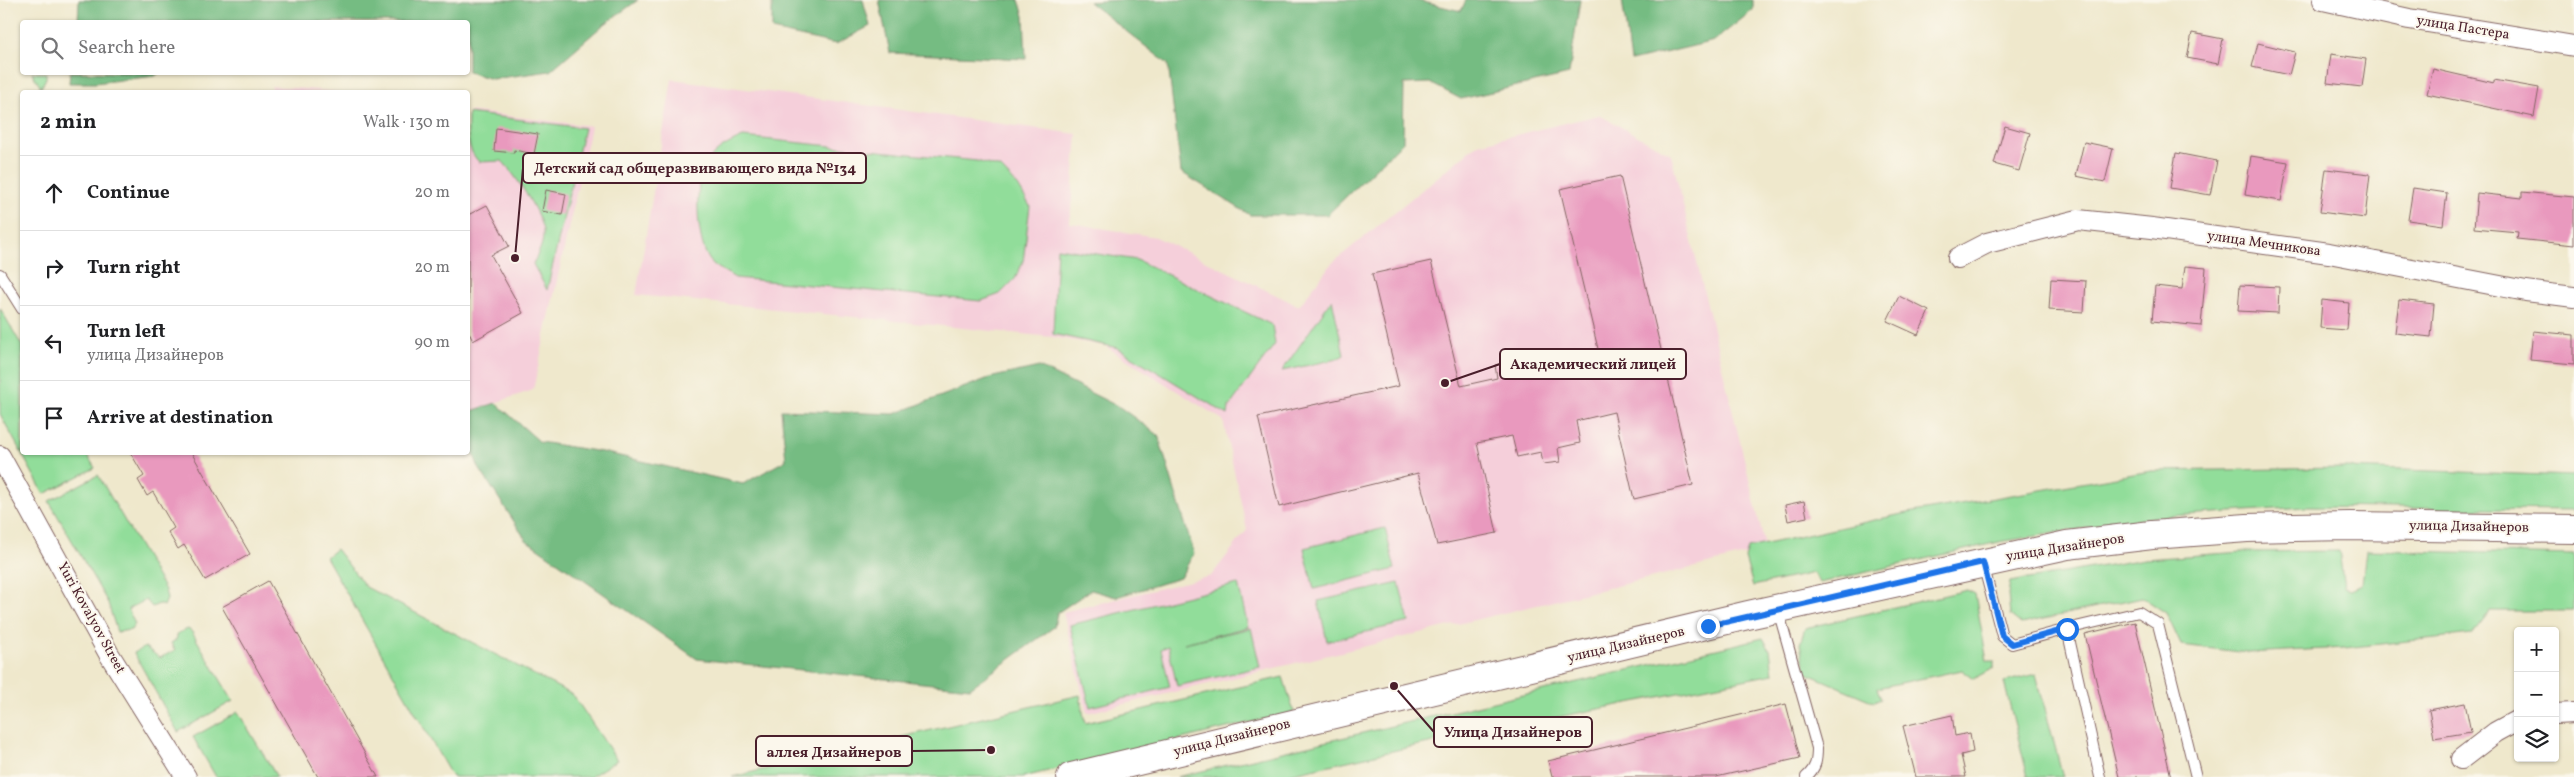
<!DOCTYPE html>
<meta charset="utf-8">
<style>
:root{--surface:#fff;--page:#f2f2f2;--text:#202124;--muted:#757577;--line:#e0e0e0}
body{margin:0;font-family:Vollkorn,serif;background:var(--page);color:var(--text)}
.controls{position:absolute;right:15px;bottom:15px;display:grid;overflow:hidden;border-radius:5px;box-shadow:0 1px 4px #0004}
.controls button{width:45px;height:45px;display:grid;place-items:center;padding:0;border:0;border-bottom:1px solid var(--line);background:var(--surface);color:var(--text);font:25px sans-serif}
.stop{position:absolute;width:15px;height:15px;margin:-11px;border:4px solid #1a73e8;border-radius:50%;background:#fff}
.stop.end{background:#1a73e8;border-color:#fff;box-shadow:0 1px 5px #0008}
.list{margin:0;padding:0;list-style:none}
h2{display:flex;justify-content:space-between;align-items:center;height:65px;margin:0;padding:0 20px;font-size:21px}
h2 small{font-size:16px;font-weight:400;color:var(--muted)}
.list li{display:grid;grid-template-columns:32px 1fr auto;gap:15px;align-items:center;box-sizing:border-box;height:75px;padding:0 20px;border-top:1px solid var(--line)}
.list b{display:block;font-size:19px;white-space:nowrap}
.list p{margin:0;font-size:16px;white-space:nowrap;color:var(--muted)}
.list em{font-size:16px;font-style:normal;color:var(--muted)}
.icon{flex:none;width:28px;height:28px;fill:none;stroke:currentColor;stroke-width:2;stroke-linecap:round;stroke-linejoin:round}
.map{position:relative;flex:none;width:2574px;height:777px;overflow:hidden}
.search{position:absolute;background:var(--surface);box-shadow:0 1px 4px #0004;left:20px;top:20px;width:450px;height:55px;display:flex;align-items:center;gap:12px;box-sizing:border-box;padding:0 18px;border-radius:5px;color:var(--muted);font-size:19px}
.panel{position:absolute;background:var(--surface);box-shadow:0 1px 4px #0004;left:20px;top:90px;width:450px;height:365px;border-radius:5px}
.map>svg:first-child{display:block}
</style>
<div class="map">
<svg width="2574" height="777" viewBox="0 0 2574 777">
<rect width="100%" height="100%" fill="#fbf7ec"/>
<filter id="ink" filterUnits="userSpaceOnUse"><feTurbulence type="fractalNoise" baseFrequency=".02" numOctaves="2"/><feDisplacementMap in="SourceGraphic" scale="10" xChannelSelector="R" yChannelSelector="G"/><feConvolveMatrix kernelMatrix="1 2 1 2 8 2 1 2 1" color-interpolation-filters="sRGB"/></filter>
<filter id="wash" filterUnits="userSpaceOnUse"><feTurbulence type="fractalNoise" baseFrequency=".0096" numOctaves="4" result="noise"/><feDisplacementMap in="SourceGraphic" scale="20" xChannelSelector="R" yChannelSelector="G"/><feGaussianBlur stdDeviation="1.12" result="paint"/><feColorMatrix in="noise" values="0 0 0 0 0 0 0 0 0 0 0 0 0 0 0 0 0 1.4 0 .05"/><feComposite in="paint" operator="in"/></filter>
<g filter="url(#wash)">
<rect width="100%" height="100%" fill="#efe8cc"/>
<path fill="#f5cfda" d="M672,79l405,55 -7,89 86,14 143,69 32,-42 147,-120 121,-29 72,39 95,396 -679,163 -24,-101 148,-36 36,-46 -24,-110 -118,-74 -53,-9 -416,-42z
M271,86l69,6h-66z
M468,111l123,15 -58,264 -65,22z"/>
<path fill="#91dd9a" stroke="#6e7e62" d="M32,73h14v5l-5,10z
M468,113l116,15 -37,162 -14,-26c5,-10 11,-20 10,-33 -3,-18 -27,-56 -41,-70l-23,1c-14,-15 -11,-29 -11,-49z
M743,137l234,24 24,7 17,18 12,20 -7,56 -8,17 -15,15 -19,7 -246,-23c-7,-5 -17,-9 -23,-15 -16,-16 -18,-78 -8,-96 10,-17 23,-23 39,-30z
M1057,248l80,12 135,65 3,19 -46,63 -1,8 -110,-67 -65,-14z
M1332,299l12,56 -7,4 -55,12z
M0,308l22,38v106l64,1 9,15 -51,26 -44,-80z
M2346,468l228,8v34l-268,-3 -151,10 -156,25 -180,41 -5,-10 -61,13 -8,-28 3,-10 154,-34 249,-43z
M98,475l67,115 2,9 -3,7 -5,-2 -7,3 -6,-7 -18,9 7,15 -4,6 -14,2 -9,-29 -59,-102z
M1385,528l10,41 -81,20 -10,-41z
M336,549l30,38 207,108 44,65 -27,17h-138l-126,-220z
M2366,550l208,5v56h-84l-18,23 -128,14 -96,5 -67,-8 -15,-32 -24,-16 -121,27 -11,-9 -2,-21 2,-12 135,-23 97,-7 97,-1 5,36 7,2 11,-5z
M1399,583l10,39 -82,19 -9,-40z
M1238,584l10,43 -64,16 67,-15 9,39 -83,19 -9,-40 -7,3 9,38 -80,20 -20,-82z
M1967,590l8,4 12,67h7v7l-20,11 -12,-9 -85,18 4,11 -7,3 -68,-29 -6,-29 5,-16z
M188,629l4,3 41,69 -55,31 -44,-79 11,-6 15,11 15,-8 -4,-7 5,-3 2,-7z
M1763,638l7,12 3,24 -349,70 -148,33h-99z
M2036,674l27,103h-35l-24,-95z
M1283,677l11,35 -271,65h-291l348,-82 5,28z
M238,712l39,65h-61l-23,-40z"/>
<path fill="#74bc82" stroke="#5f6e56" d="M79,0h559l-36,26 -52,45 -58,8 -24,-7v-50h-390z
M772,0h91l7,26 -34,18 -64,-14z
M879,0h140l5,16 2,43 -136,-6z
M1118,0h297l46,11 5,-11h114l-11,74 -108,25 -31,-16 -26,1 -1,58 -76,73h-77l-69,-43 -13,-108 -79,-62z
M1622,0h131v10l-39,31 -83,20z
M70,73v-1l89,1 -4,3 -60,7h-26z
M1039,367l82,41 37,27 36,118 -14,25 -64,19 -25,-7 -34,23 -3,14 -84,61 -273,-29 -171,-119 -47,-72 -11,-28v-28l28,-9 44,39 62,10 141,32 43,-24 -5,-50 113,4 95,-36z"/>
<g id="blocks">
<path fill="#e999be" d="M2192,33l31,6 -5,25 -31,-6z
M2258,43l37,9 -6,23 -37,-8z
M2331,54l35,5 -4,28 -35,-4z
M2433,69l61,14v-3l45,8 -5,29 -107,-23z
M2005,126l25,7 -11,38 -25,-7z
M496,128l42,6 -4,20 -20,-4v3l-20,-2z
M2084,142l29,6 -8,34 -29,-6z
M2176,153l41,8 -7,34 -40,-7z
M2251,156l37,6 -7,39 -36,-6z
M2326,169l44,5 -5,44 -45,-6z
M1620,176l73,309 -59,14 -20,-87 -38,9 4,22 -22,5 2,14 -17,2 -2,-12 -24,5 -5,-21 -35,7 20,90 -60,12 -19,-72 -139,34 -21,-90 141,-31 -27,-112 59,-13 30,125 36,-8 -2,-13 63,-14 3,11 38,-9 -39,-164z
M2413,188l34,5 -4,32 -35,-5z
M546,190l20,4 -4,21 -20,-4z
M2522,192l52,5v48l-57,-6 1,-7 -44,-4 3,-35 45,5z
M487,205l22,41 -18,9 32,58 -50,28 -5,-10v-116z
M2185,266l21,2 -5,58 -49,-5 3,-35 27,3z
M2051,279l35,2 -2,31 -35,-2z
M2240,285l39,2 -1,26 -40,-2z
M1899,296l30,15 -11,24 -31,-14z
M2322,300l27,3 -2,27 -27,-2z
M2399,300l35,4 -3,33 -36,-4z
M2533,331l41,4v29l-44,-4z
M130,452h61l59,102 -45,26 -21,-35 -6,4 -10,-17 6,-4 -21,-36 -6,4 -9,-16 6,-4z
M1804,501l3,16 -19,4 -3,-16z
M268,581l110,196h-60l-96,-170z
M2135,622l36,155h-52l-34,-143z
M2465,703l6,29 -37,6 -5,-28z
M1786,704l14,54 -84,19h-164l-4,-16z
M1952,715l3,21 15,-3 3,19 -12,3 5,22h-50l-13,-51z"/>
</g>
</g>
<g filter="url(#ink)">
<use href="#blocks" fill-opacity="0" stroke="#846563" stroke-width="1"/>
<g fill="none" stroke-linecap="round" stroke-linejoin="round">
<defs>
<path id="lane" d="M0,274l22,35
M1983,564l19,72 10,8 55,-15 72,-17 19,12 38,153
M1778,610l39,138c0,13 -1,20 -11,29
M2067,629l33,148"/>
<path id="street" d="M2323,0l86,19 165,27
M1958,258l29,-15 91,-23 74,8 177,25 197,38 48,6
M0,456l109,198 77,123
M2555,714l19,-1
M2461,759l35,-27 22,-12"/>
<path id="secondary" d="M1071,777l677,-162 319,-70 85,-10 95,-7 103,-2 224,3"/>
</defs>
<use href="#lane" stroke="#846563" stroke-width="12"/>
<use href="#street" stroke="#846563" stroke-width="22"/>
<use href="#secondary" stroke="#846563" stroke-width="30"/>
<use href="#lane" stroke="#fff" stroke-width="10"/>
<use href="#street" stroke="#fff" stroke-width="20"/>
<use href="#secondary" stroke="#fff" stroke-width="28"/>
</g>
</g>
<g fill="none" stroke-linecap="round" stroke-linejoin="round" filter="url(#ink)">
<path stroke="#1a73e8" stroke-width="6" d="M1708,626l275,-64 19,74 10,8 55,-15"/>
</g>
<g text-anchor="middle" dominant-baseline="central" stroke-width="4" stroke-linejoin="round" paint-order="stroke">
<g font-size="14" fill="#4a1f2b" stroke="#fbf7ec">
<text transform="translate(2463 28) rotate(9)">улица Пастера</text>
<text transform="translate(2264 244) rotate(8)">улица Мечникова</text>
<text transform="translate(2469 527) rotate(1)">улица Дизайнеров</text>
<text transform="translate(2065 548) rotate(-9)">улица Дизайнеров</text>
<text transform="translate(91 618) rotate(61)">Yuri Kovalyov Street</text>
<text transform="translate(1626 645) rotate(-13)">улица Дизайнеров</text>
<text transform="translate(1232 738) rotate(-14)">улица Дизайнеров</text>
</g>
</g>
<path fill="none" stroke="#4a1f2b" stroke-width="2" d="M515 258L523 168M1445 383L1500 364M1394 686L1434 732M991 750L912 751"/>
<g fill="#4a1f2b" stroke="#fbf7ec" stroke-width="2">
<circle cx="515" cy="258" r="5"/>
<circle cx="1445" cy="383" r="5"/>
<circle cx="1394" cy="686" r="5"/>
<circle cx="991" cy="750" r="5"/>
</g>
<g fill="#fbf7ec" stroke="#4a1f2b" stroke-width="2">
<rect x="523" y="153" width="343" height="30" rx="5"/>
<rect x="1500" y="349" width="186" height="30" rx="5"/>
<rect x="1434" y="717" width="158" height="30" rx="5"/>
<rect x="756" y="736" width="156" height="30" rx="5"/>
</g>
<g font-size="15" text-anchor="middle" font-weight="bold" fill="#4a1f2b">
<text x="695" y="173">Детский сад общеразвивающего вида №134</text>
<text x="1593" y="369">Академический лицей</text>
<text x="1513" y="737">Улица Дизайнеров</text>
<text x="834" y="757">аллея Дизайнеров</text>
</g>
</svg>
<div class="controls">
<button>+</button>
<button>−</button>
<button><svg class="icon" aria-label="layers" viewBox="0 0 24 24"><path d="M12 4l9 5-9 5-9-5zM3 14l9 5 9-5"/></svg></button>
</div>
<div class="stop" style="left:2067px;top:629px"></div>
<div class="stop end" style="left:1708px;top:626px"></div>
<div class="search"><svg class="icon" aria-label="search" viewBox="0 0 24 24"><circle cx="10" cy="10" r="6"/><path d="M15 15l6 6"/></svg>Search here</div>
<section class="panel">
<h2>2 min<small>Walk · 130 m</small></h2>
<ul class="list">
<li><svg class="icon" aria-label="ahead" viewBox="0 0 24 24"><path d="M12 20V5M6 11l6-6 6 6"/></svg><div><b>Continue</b></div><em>20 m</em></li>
<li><svg class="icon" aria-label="right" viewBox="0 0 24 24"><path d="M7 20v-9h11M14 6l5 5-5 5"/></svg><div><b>Turn right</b></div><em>20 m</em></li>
<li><svg class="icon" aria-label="left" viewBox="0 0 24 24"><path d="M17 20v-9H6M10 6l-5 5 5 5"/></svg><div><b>Turn left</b><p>улица Дизайнеров</p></div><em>90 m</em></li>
<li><svg class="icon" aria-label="arrive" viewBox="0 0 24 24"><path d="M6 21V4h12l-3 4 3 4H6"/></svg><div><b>Arrive at destination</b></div></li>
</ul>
</section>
</div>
